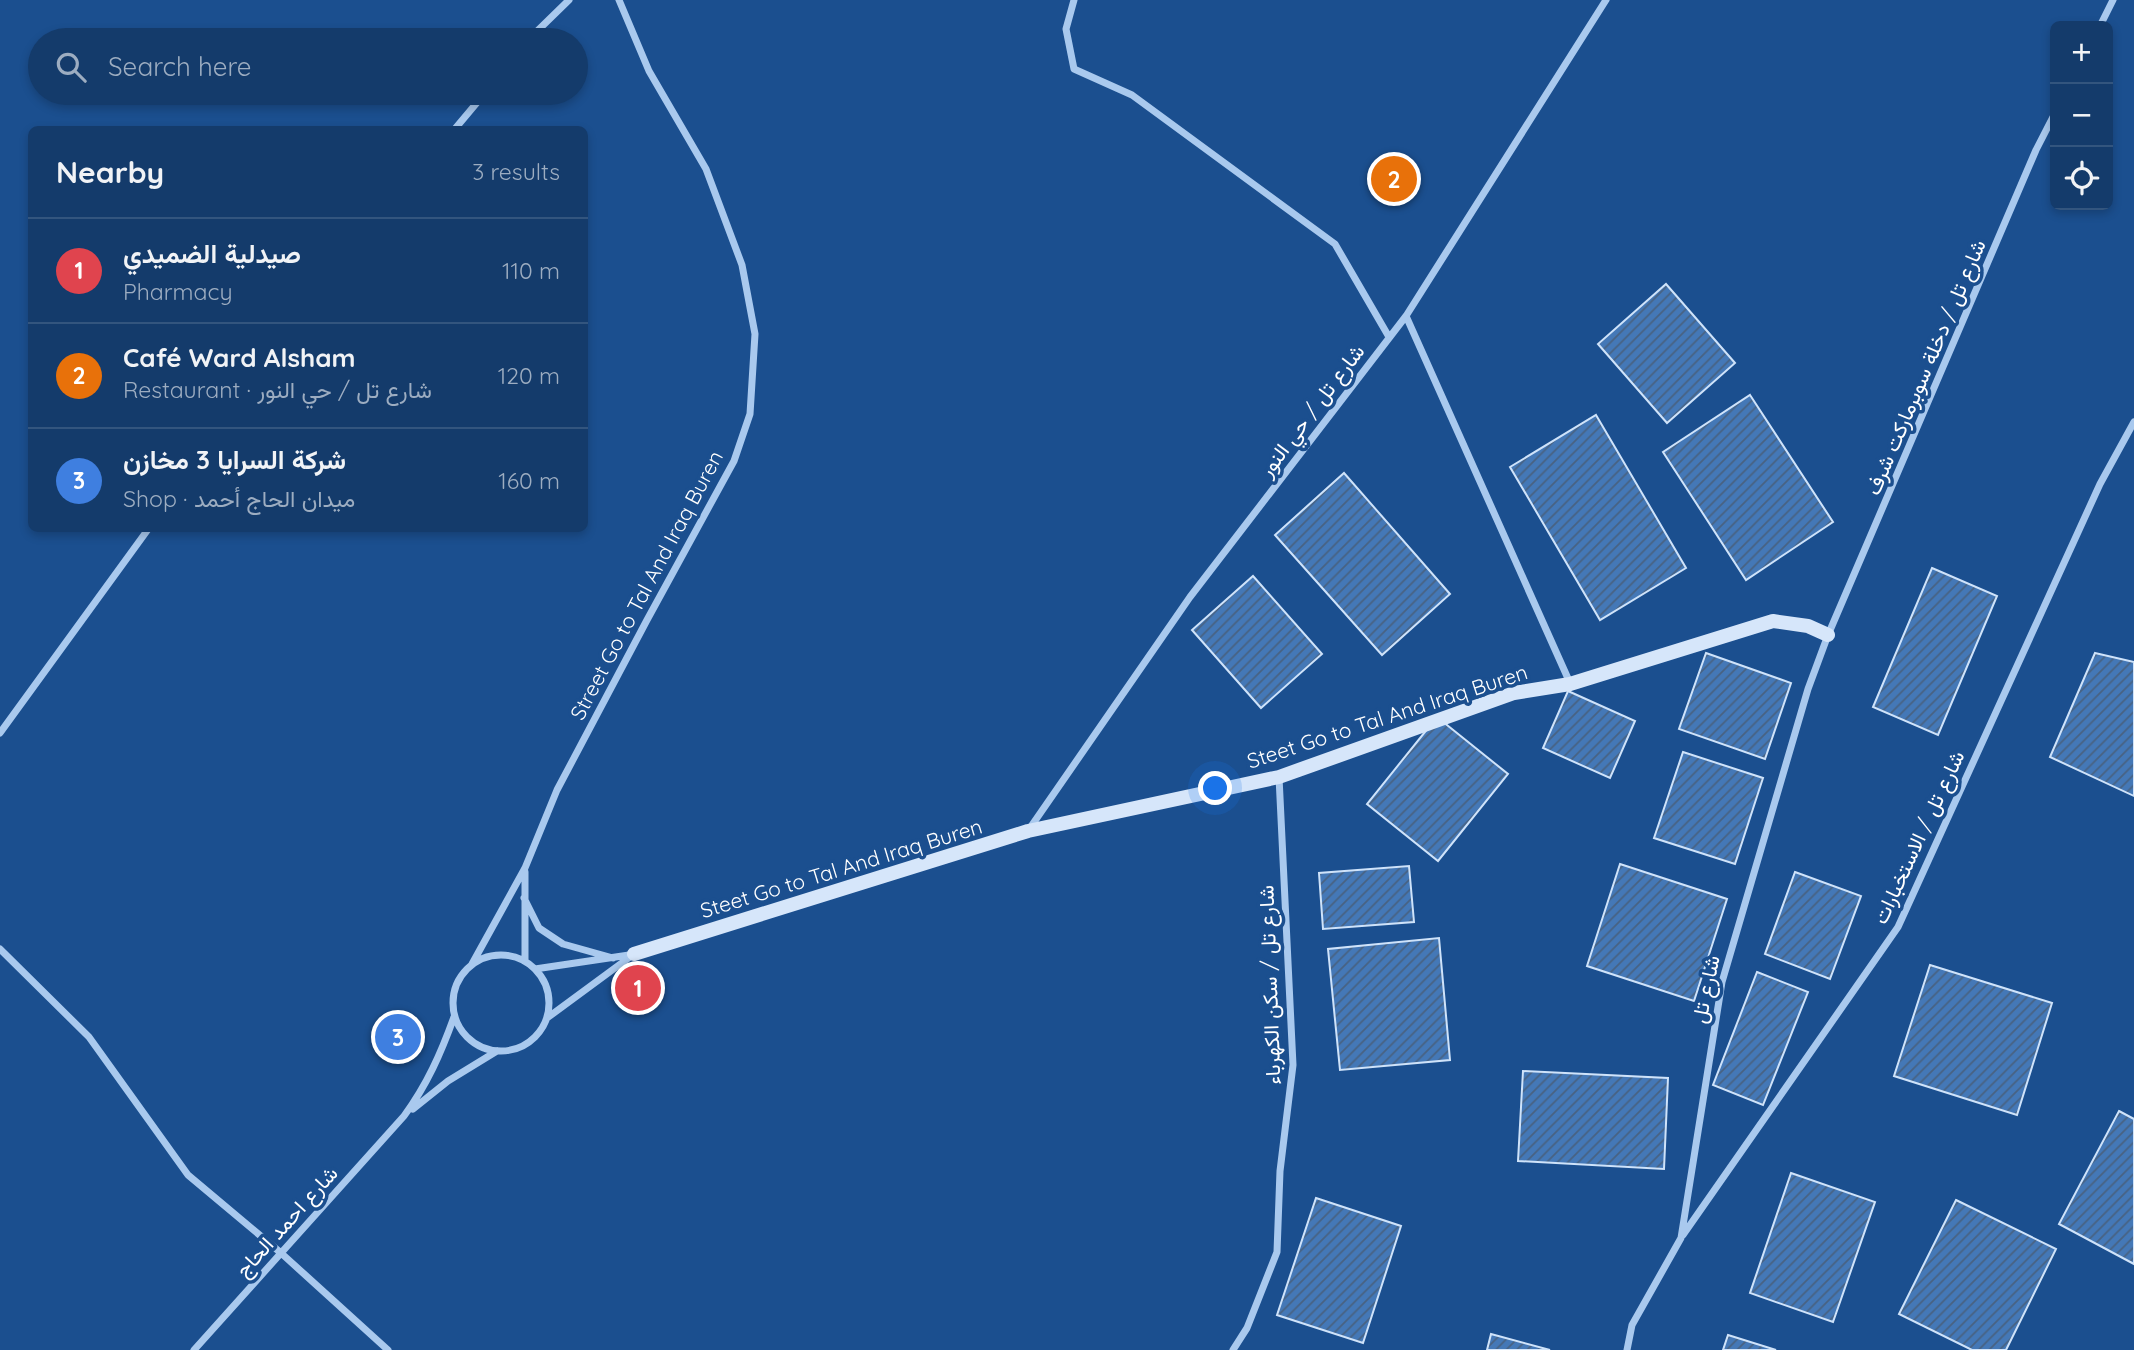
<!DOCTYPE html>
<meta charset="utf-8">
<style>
:root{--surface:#143b6b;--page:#214673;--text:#f1f3f6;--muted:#9dadc1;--line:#33557e;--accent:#ffd166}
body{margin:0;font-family:Quicksand,Vazirmatn,sans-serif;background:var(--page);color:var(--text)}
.controls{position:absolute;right:21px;top:21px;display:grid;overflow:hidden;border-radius:10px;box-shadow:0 4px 10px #0003}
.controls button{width:63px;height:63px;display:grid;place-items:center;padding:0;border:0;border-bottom:2px solid var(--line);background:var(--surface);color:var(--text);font:35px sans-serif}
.you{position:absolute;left:1216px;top:789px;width:24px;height:24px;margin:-18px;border:5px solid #fff;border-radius:50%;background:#1a73e8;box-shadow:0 0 0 10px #1a73e833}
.badge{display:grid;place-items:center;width:46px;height:46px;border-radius:50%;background:var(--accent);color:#fff;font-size:23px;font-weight:700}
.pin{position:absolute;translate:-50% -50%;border:4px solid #fff;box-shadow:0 2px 7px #0006}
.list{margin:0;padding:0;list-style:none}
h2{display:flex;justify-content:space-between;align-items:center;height:91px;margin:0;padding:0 28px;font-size:30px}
h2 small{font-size:23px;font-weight:400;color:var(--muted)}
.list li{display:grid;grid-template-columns:46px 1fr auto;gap:21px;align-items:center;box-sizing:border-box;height:105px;padding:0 28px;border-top:2px solid var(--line)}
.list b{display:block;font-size:26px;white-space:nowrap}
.list p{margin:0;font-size:23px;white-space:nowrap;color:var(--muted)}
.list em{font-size:23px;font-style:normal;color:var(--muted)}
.icon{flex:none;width:38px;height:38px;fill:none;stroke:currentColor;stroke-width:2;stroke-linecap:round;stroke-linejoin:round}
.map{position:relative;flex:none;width:2134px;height:1350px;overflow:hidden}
.search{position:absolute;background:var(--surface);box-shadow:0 4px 10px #0003;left:28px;top:28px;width:560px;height:77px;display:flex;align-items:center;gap:18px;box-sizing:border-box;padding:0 24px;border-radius:38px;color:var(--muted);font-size:26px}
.panel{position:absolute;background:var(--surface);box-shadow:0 4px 10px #0003;left:28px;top:126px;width:560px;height:406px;border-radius:10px}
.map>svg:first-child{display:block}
</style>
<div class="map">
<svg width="2134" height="1350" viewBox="0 0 2134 1350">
<defs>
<pattern id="building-hatch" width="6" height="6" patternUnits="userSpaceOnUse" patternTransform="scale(1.75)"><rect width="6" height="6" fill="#4478b7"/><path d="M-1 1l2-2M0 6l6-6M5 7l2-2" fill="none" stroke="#486282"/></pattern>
</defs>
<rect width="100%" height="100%" fill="#1b4f8f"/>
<path fill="url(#building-hatch)" stroke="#cfe3fa" stroke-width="2" d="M1666,284l69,79 -68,60 -69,-79z
M1750,395l83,127 -87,58 -83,-128z
M1596,415l90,153 -86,52 -90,-153z
M1344,473l106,121 -68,61 -107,-120z
M1932,568l65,28 -59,139 -65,-28z
M1253,576l69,78 -61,54 -69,-78z
M1706,653l85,30 -26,76 -86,-30z
M2095,653l39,9v134l-84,-39z
M1568,691l67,30 -25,57 -67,-30z
M1437,717l71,57 -70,87 -71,-57z
M1683,752l80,26 -28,86 -81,-26z
M1620,864l107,35 -33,102 -107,-35z
M1409,866l5,56 -91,7 -4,-56z
M1795,872l66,24 -31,83 -65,-25z
M1439,938l11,122 -110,10 -12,-121z
M1930,965l122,38 -35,112 -123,-39z
M1757,972l51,20 -45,113 -50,-20z
M1523,1071l145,7 -4,91 -146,-8z
M2119,1111l15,8v145l-75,-40z
M1791,1173l84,29 -42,120 -83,-29z
M1316,1198l85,28 -38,117 -86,-28z
M1956,1200l100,49 -50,101h-34l-73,-36z
M1491,1334l59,16h-63z
M1728,1335l48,15h-53z"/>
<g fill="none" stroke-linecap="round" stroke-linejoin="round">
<path stroke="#a9c9ee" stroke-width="7" d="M1074,0l-8,29 8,40 58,26 203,149 54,93
M2100,26l13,-26
M528,40l41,-40
M454,130l31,-37
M1406,316l164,367
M0,733l149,-205
M1030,828l160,-231 216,-281 200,-316
M525,872v89
M524,898l15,30 24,16 50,14
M0,949l89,88 99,138 93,78 107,97
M453 1003a48 48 0 1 1 96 0a48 48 0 1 1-96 0Z
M472,964l53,-96 32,-78 90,-170 87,-159 16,-47 5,-80 -13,-69 -36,-96 -57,-98 -30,-71
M535,969l94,-14
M547,1018l87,-64
M413,1109l35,-28 49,-30
M1683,1235l215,-308 202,-443 34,-62
M194,1350l210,-234c23,-31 37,-63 50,-99
M1233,1350l14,-22 30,-76 3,-81 13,-106 -14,-288
M1627,1350l5,-25 49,-87 41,-256 86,-293 20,-54 208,-485 19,-37"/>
<path stroke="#d6e6fa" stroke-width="14" d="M634,954l394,-123 251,-54 235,-84 56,-9 203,-63 35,5 20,9"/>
</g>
<g text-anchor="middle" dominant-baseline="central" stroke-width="7" stroke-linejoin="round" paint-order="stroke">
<g font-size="21" fill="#fff" stroke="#1b4f8f">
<text transform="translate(1925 367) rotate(-67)">شارع تل / دخلة سوبرماركت شرف</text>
<text transform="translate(1311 410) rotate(-53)">شارع تل / حي النور</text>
<text transform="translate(646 585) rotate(-62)">Street Go to Tal And Iraq Buren</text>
<text transform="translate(1387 716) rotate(-18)">Steet Go to Tal And Iraq Buren</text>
<text transform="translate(1918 837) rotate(-65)">شارع تل / الاستخبارات</text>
<text transform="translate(841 868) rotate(-17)">Steet Go to Tal And Iraq Buren</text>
<text transform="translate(1269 985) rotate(-92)">شارع تل / سكن الكهرباء</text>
<text transform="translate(1705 989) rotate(-78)">شارع تل</text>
<text transform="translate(286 1221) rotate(-48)">شارع احمد الحاج</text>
</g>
</g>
</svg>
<div class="controls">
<button>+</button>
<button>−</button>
<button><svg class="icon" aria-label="locate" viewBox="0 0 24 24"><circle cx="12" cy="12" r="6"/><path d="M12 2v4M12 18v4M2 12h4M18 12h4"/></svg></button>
</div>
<div class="you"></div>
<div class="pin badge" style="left:638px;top:988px;background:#e0444e">1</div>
<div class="pin badge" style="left:1394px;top:179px;background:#e8710a">2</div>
<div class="pin badge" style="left:398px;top:1037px;background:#3f7fe0">3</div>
<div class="search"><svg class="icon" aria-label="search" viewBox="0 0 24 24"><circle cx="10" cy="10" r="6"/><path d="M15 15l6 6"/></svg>Search here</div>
<section class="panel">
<h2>Nearby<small>3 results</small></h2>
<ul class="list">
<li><span class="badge" style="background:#e0444e">1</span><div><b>صيدلية الضميدي</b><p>Pharmacy</p></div><em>110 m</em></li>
<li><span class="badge" style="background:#e8710a">2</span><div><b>Café Ward Alsham</b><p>Restaurant · شارع تل / حي النور</p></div><em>120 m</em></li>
<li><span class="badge" style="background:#3f7fe0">3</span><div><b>شركة السرايا 3 مخازن</b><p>Shop · ميدان الحاج أحمد</p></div><em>160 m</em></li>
</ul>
</section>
</div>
